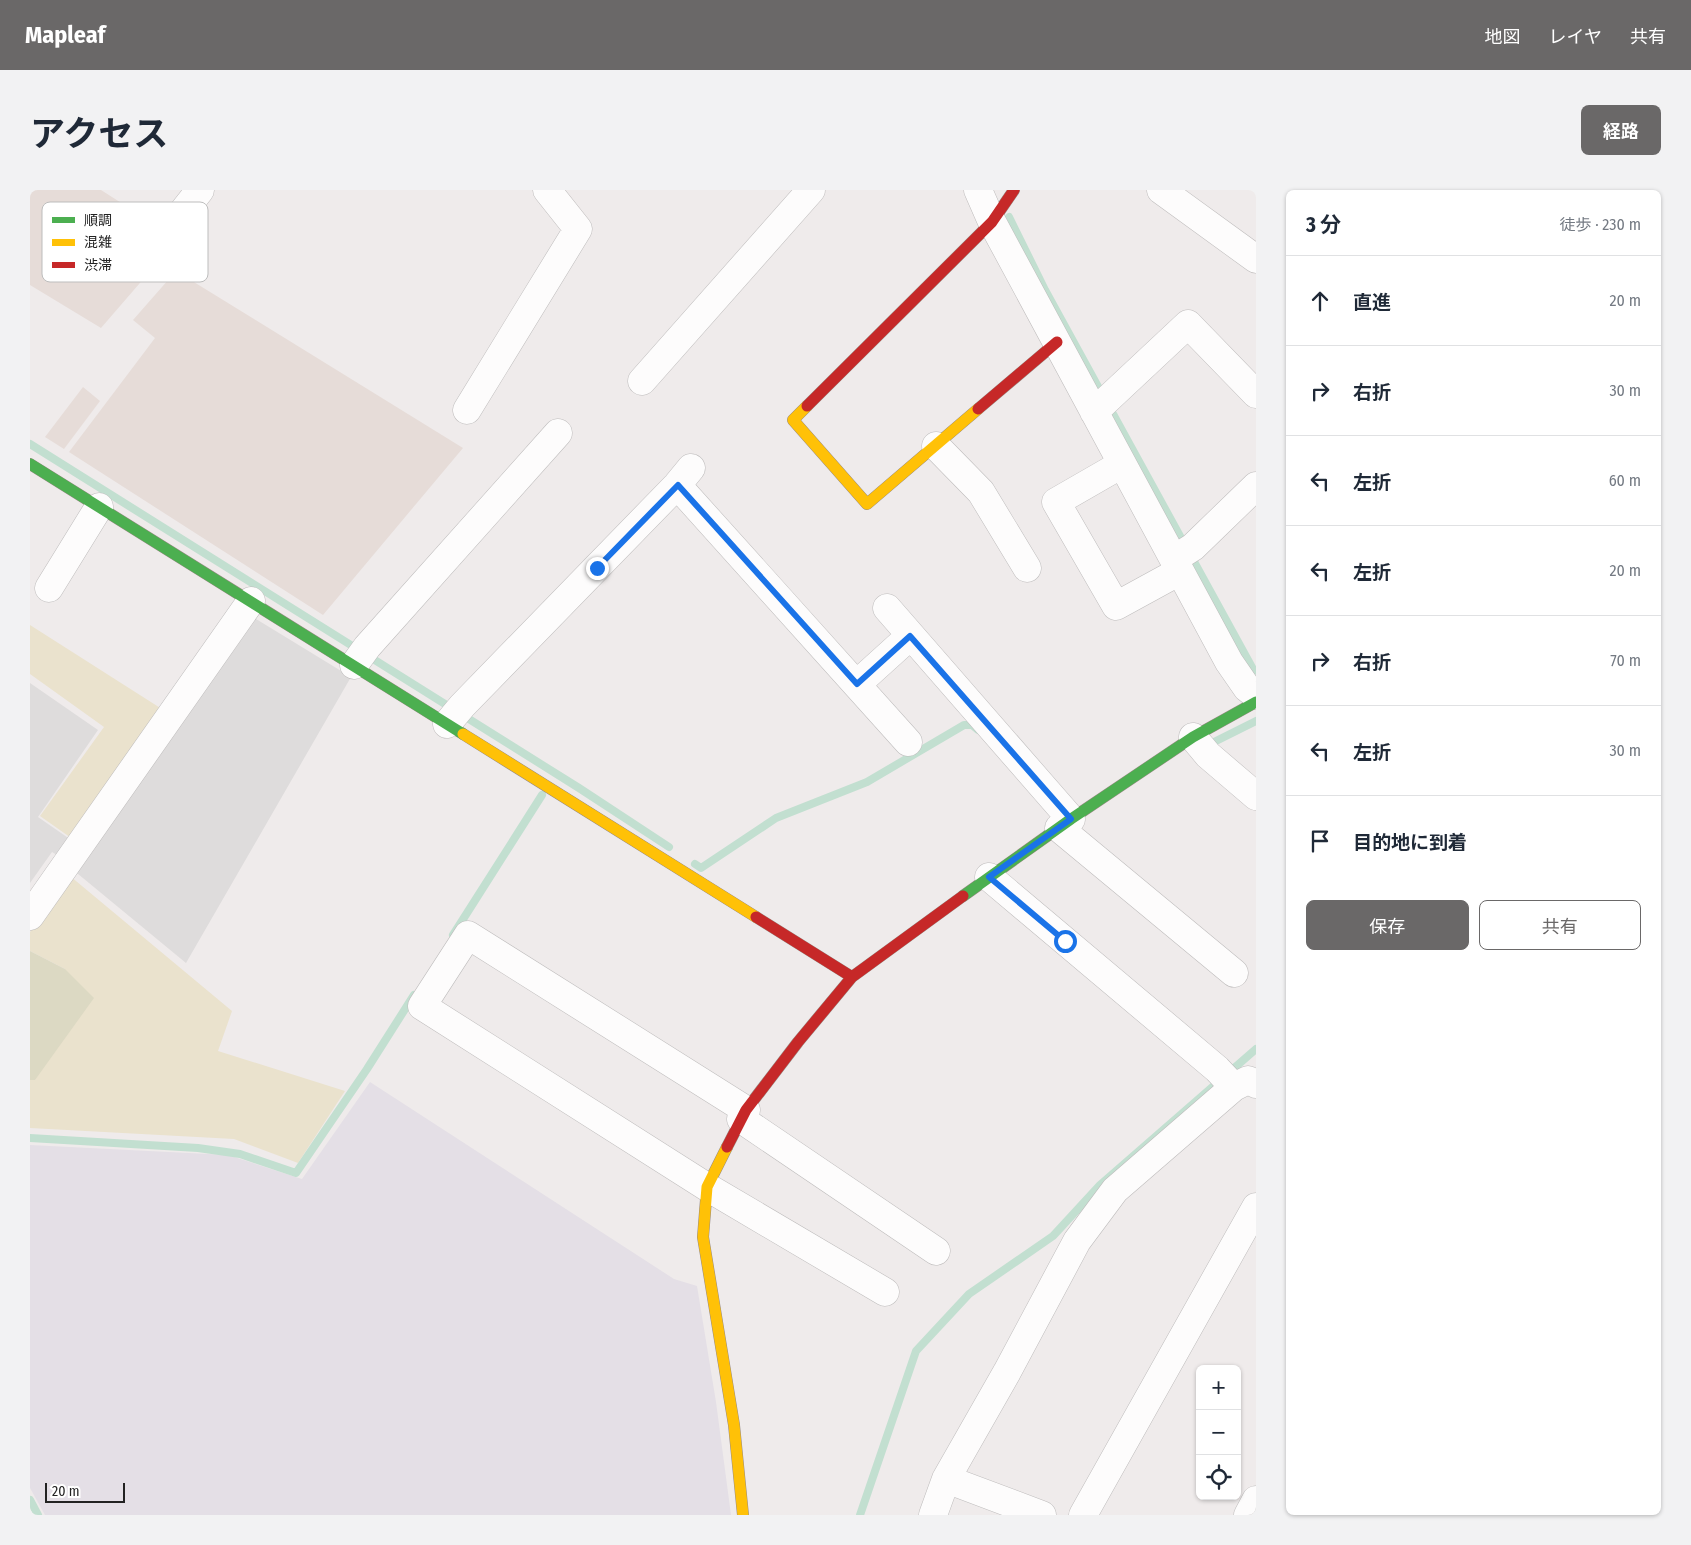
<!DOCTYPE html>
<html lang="ja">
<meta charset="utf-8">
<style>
:root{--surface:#fff;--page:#f2f2f3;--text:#1f2937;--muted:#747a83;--line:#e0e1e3;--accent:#6a6868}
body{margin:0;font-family:"Fira Sans Condensed","Noto Sans JP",sans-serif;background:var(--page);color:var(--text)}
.controls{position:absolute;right:15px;bottom:15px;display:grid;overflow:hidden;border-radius:8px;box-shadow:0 1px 4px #0004}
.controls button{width:45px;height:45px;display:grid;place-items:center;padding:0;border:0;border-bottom:1px solid var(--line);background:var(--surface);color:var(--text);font:25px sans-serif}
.scale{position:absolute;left:15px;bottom:12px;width:80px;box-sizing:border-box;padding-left:5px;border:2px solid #222;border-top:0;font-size:14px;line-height:18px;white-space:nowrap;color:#222;-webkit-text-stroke:4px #fff;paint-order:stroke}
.stop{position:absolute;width:15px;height:15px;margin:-11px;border:4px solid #1a73e8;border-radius:50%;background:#fff}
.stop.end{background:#1a73e8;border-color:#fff;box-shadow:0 1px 5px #0008}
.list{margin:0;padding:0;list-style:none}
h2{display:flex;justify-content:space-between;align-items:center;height:65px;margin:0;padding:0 20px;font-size:21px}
h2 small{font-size:16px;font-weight:400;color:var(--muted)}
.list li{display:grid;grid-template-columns:32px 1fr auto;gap:15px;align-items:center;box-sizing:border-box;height:90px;padding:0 20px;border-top:1px solid var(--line)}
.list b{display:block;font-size:19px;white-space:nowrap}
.list em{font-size:16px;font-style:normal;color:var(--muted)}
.actions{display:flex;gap:10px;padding:15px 20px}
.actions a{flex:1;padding:11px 0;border:1px solid var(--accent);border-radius:8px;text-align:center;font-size:18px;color:var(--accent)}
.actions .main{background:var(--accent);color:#fff}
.icon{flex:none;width:28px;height:28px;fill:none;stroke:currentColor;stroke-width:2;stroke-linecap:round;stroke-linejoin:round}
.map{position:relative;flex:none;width:1226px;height:1325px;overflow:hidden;border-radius:8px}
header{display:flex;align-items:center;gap:30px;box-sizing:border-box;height:70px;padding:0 25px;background:var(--accent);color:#fff}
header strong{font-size:24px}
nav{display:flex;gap:28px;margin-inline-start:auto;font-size:18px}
.intro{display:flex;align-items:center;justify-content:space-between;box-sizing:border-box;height:120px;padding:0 30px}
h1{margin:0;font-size:35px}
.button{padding:12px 22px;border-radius:8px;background:var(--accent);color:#fff;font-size:18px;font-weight:700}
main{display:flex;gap:30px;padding:0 30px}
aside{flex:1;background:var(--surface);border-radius:8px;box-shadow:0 1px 4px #0004}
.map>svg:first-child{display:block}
</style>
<header>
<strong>Mapleaf</strong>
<nav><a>地図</a><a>レイヤ</a><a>共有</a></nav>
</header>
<div class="intro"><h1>アクセス</h1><a class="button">経路</a></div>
<main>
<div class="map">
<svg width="1226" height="1325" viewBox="0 0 1226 1325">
<rect width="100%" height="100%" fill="#efebeb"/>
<path fill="#e4dfe6" d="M340,892l304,197 23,7 19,116 15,113h-686l-15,-27v-343l198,10 74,24z"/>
<path fill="#dedcdc" d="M221,426l100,61 -165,286 -114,-94z
M0,493l68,47 -60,87 36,25 -12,16 -10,-6 -22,31z"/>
<path fill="#e6dcd8" d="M0,0h71l77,49 -77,89 -71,-43z
M146,81l287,177 -140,167 -254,-163 86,-114 -22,-18z
M53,197l17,14 -36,48 -19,-12z"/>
<path fill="#eae2cd" d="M0,435l135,86 -91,129 -34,-24 64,-89 -74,-53z
M40,686l162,135 -14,40 127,40 -47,72 -64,-24 -204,-11v-48h5l30,-111 -35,-18v-19z"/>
<path fill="#dcd9c3" d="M0,761l35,18 29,29 -59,82h-5z"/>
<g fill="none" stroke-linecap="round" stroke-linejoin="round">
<path stroke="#c2dfd0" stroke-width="8" d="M979,27l36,73 209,381
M0,254l549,344 90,59
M1176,556l50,-25
M665,674l6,4 75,-50 91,-36 97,-57h8l6,5
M423,745l89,-140
M0,948l168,10 42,6 56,19 71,-104 47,-74
M0,1310l8,15
M830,1325l56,-164 53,-57 84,-58 47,-51 156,-136"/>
<defs>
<path id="street" d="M948,0l14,32 237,440 18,26 9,7
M1131,0l95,69
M148,28l22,-28
M612,191l169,-191
M437,220l111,-181 -31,-39
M1064,222l94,-88 68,70
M906,256l45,46 46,76
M1092,274l-66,38 60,104 64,-35
M647,295l231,257
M1144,369l19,-12 63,-61
M19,398l50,-81
M857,418l184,211
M324,475l13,-18 191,-214
M827,494l53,-48
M417,534l15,-18 215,-221 14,-17
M1163,547l15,18 48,41
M1029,638l175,145
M959,687l228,192 17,18
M0,726l221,-315
M716,920l-278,-175 -46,71 285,181 178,105
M711,929l195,132
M916,1289l96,36
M903,1325l13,-36 61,-107 70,-131 38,-51 119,-103 14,-7 8,4
M1053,1325l173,-308
M1218,1325l8,-15"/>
<path id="fast" d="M0,274l433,270
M933,706l108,-77 122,-82 63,-35"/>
<path id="slow" d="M777,216l-14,14 74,84 111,-95
M433,544l293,183
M697,957l-20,40 -4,50 31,188 9,90"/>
<path id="jam" d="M777,216l185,-184 22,-32
M948,219l79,-67
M726,727l96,60
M697,957l19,-37 52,-68 54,-65 111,-81"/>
</defs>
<use href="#street" stroke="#bebcbc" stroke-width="29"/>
<use href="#fast" stroke="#988b84" stroke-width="12"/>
<use href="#slow" stroke="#988b84" stroke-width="12"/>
<use href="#jam" stroke="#988b84" stroke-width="12"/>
<use href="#street" stroke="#fdfcfc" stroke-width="28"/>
<use href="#fast" stroke="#4caf50" stroke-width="11"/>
<use href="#slow" stroke="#ffc107" stroke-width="11"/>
<use href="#jam" stroke="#c62828" stroke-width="11"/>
</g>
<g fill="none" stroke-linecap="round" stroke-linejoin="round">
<path stroke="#1a73e8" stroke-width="6" d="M567,378l81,-83 179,199 53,-48 161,183 -82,58 76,64"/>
</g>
<rect x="12" y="12" width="166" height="80" rx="8" fill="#fff" stroke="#bdbdbd" stroke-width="1"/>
<rect x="22" y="27" width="23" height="6" fill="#4caf50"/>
<rect x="22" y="49" width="23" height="7" fill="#ffc107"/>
<rect x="22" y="72" width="23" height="6" fill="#c62828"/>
<g font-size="14" fill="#222">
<text x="54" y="35">順調</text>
<text x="54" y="57">混雑</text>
<text x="54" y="80">渋滞</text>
</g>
</svg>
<div class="controls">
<button>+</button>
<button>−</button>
<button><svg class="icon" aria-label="locate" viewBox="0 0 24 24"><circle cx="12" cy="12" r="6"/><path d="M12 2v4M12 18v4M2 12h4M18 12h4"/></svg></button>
</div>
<div class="scale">20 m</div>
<div class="stop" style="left:1035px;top:751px"></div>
<div class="stop end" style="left:567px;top:378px"></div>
</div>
<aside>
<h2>3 分<small>徒歩 · 230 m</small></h2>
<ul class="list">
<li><svg class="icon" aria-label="ahead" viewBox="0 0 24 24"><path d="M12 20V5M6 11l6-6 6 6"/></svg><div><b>直進</b></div><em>20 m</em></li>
<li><svg class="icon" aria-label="right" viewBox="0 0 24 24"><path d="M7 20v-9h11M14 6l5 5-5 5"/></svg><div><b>右折</b></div><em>30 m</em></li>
<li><svg class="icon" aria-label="left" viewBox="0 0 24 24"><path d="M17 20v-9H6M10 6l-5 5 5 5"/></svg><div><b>左折</b></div><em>60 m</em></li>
<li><svg class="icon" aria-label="left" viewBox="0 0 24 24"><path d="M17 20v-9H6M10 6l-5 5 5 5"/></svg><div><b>左折</b></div><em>20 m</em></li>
<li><svg class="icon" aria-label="right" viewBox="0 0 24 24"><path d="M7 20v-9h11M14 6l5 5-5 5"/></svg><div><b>右折</b></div><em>70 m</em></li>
<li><svg class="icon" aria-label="left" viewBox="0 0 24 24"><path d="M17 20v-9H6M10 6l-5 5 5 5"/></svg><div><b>左折</b></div><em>30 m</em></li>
<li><svg class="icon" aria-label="arrive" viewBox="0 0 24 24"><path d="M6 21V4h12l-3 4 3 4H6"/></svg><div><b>目的地に到着</b></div></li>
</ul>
<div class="actions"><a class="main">保存</a><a>共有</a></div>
</aside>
</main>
